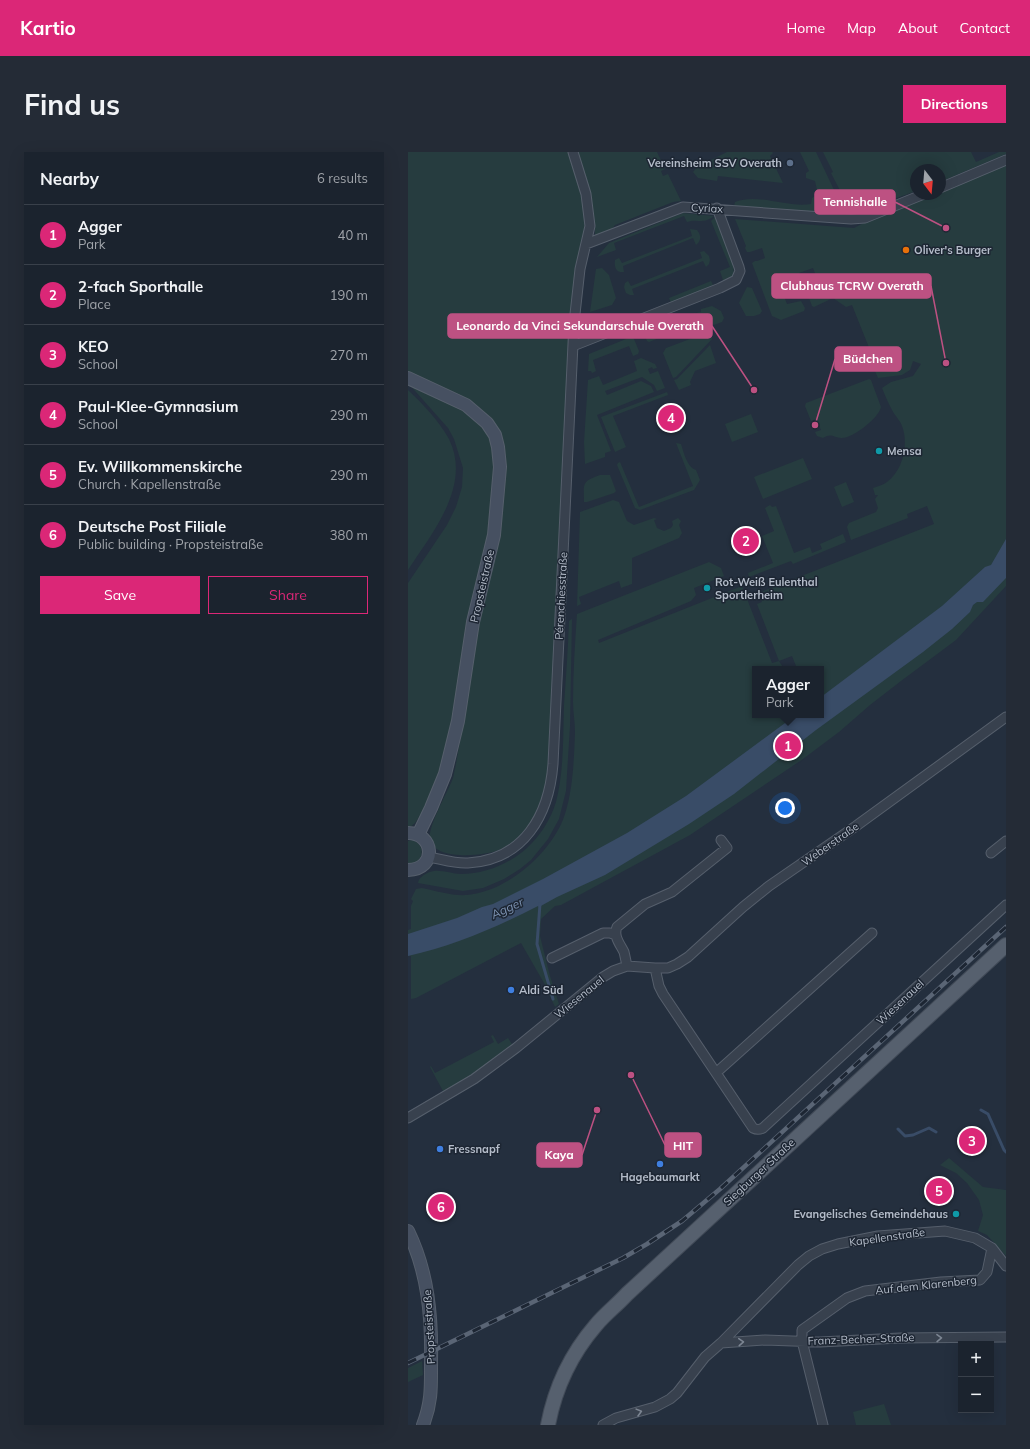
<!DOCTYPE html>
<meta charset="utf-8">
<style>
:root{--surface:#1b232e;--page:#242b36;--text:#f1f3f6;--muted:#a0a4aa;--line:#39404a;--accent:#db2777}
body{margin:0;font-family:Mulish,sans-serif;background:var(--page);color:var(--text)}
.controls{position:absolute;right:12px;bottom:12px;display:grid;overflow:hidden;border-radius:0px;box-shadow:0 4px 16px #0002}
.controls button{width:36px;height:36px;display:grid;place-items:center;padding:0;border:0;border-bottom:1px solid var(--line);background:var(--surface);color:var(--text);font:20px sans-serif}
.compass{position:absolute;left:502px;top:12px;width:36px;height:36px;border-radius:50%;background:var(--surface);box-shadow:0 4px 16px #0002;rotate:164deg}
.you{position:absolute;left:377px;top:656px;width:14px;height:14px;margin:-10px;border:3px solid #fff;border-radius:50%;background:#1a73e8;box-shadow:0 0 0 6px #1a73e833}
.badge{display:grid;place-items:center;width:26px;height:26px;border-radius:50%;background:var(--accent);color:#fff;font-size:13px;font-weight:700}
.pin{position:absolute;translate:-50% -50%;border:2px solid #fff;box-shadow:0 1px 4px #0006}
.popup{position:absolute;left:344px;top:514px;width:72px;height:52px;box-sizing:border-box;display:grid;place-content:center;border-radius:0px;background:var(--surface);filter:drop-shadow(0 1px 3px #0005);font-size:13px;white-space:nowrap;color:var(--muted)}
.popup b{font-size:15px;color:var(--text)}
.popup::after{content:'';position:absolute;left:50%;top:100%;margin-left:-8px;border:8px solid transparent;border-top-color:var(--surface)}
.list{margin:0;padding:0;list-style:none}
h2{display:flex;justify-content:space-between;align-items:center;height:52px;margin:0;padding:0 16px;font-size:17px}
h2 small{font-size:13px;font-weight:400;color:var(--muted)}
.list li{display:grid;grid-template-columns:26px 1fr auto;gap:12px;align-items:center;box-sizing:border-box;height:60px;padding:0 16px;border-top:1px solid var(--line)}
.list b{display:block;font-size:15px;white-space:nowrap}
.list p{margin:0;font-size:13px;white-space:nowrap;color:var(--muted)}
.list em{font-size:13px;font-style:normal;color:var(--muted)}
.actions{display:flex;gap:8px;padding:12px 16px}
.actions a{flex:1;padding:9px 0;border:1px solid var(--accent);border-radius:0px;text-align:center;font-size:14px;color:var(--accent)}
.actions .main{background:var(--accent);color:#fff}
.map{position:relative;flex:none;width:598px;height:1273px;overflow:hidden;border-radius:0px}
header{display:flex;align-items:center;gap:24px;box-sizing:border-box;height:56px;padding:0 20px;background:var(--accent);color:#fff}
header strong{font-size:19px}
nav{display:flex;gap:22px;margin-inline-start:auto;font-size:14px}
.intro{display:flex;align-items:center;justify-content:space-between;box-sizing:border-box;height:96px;padding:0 24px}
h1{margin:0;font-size:28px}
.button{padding:10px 18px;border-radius:0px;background:var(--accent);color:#fff;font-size:14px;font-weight:700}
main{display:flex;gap:24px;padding:0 24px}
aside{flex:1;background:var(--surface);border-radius:0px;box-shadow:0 4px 16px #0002}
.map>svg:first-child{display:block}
</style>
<header>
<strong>Kartio</strong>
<nav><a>Home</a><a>Map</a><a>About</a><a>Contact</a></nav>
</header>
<div class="intro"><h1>Find us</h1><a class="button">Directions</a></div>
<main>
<aside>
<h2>Nearby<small>6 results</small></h2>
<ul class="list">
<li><span class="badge">1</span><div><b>Agger</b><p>Park</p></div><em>40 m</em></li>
<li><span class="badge">2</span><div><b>2-fach Sporthalle</b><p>Place</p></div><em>190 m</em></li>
<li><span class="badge">3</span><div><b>KEO</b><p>School</p></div><em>270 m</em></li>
<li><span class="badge">4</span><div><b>Paul-Klee-Gymnasium</b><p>School</p></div><em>290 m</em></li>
<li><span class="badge">5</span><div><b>Ev. Willkommenskirche</b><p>Church · Kapellenstraße</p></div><em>290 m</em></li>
<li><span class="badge">6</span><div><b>Deutsche Post Filiale</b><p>Public building · Propsteistraße</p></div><em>380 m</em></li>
</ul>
<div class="actions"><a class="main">Save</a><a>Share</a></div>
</aside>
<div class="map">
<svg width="598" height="1273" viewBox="0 0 598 1273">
<rect width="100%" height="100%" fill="#242f3e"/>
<path fill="#263c3f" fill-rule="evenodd" d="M0,0h162l13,43 4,29 -7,25 -33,532c-7,31 -17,56 -48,69 -14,6 -64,11 -69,-10 -3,-13 18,-48 23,-62 1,-4 2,-10 3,-14 3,-20 8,-40 10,-60 3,-16 3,-32 6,-48 10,-60 22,-119 33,-179v-22l-2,-15 -6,-13 -12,-14 -10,-8 -67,-31z
M170,0h79l8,17 -4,2 2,5 5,-2 13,27 -8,1 -58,23c-4,6 -13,11 -20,10v-10z
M319,0h45l1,1 -3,3 13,27 -65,-7 -1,5 -19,-3 -5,-6 4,-5z
M392,0h16l30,63 -112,-9 1,-4c24,-9 51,6 76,2l1,-6 6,-4 -3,-13 -9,-3v-5l3,-2z
M415,0h148l5,10 23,-10h7v2l-66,28v-12h-24v21l-53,19 -12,2 -20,-39 2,-1z
M598,11v423l-50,54 -55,41 -31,24 -31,27 -36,27 -113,76 -129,70 -6,1 -14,13 -1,17 10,40 9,28 -4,3 -11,-24 -23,-40 -105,55 -5,1v-43h-3v-26l3,-1v-23l2,-5 -2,-2 5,-10 6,-1c14,3 30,8 45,7 40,-3 86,-43 98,-81 8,-25 9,-55 10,-82 0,-10 -2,-20 -2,-30 0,-29 2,-59 4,-88l132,-52 12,6 3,8 -30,12 2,7 -5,6 -93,39 1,3 143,-57 30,77 7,-2 -22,-57 5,-2 -4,-9 176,-69 -7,-18 -20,8 1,4 -57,22 -4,-13 2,-4 27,-11 2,-4 -3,-9 3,-4h-3l-2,-7c5,-2 10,-3 14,-6 16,-12 22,-38 15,-56 -2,-6 -7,-10 -10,-16 -4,-7 -7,-15 -10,-22l9,-6 22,-6 8,-12 -8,-3 -3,9 -8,5 -24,3 -9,-21 3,-2 -20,-50 -6,2 -13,-9 -19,9 -2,-1 -3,-8 2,-2 22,-9 -4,-10 -11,4 -5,-13 -14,5 1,3 -7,3 -2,-3 -13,5 9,23 14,-3 4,7 -1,3 -23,9 -9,-4 -20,-53 3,-2h2l8,-3 -3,-10 -12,4h-3l-2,-4 1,-2 -11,-27 119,9 25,-13 52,-21h9v-4zM384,504l4,10 -3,3h28v46h-66v-46h29l-5,-8z
M275,61l31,3c-11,9 -16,2 -27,6l-3,-6 -70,27 2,7 -19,7 12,-14z
M307,65l18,45 1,13 -4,5 -6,3 -4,-12 10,-4 -19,-46z
M282,77l7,1c4,5 5,10 -1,15l-3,-7 -70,28 1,6c-8,1 -10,-5 -9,-12l4,-2 3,5 70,-27z
M296,99l5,5 1,4 -1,4 -3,3 -3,-6 -71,28 2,6h-4l-4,-2 -2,-6 1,-4 3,-2 3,5 71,-28 -2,-6z
M194,116l7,7 7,23 -4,7 -22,7 6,-43z
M303,129l2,4 -42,18 -2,-5z
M339,135l5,1 10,23 -2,3 -6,2h-8l-7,-13z
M304,154l9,5 3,7 -2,4 -8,3 -9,-4 -18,7 -4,-1 -4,3 -30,12 -2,-1 -3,-7 2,-3 37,-13 1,-2 17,-4v-3z
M198,164l4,11 -22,9 1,-14z
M298,181l4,1 2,5 -36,38 -3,1 -10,-25 3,-5z
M223,185l3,2 5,12 -1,3 -5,2 -4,-10 -36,14 3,11 -4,2 -1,-2h-3l1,-17z
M302,193l6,18 -21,8 -5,11 1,3 -12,5 -5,-10 3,-1z
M233,206l14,6 2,4 -4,1 -1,-2 -4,2 2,5 8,-3 7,17 -8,3 -3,-6 -12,-8 -37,14 2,4 34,-14 10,5 3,6 -57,23 14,36 -6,2v4l-20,7 -1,-22 4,-62 11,-4 4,9 34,-14 -3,-10z
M461,227l2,1 10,27c-2,11 -29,32 -40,31 -9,-1 -9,-5 -18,0l-6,-2 -2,-4 6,-2 -5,-11 -5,2 -6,-15 1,-3z
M0,231l50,24 12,7 19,18 6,20 -3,69 -39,200 -15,55 -8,20 -6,13 -9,14 -7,6v-246l39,-58 9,-18 6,-20 1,-19 -9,-29 -6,-11z
M0,238c15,14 31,31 41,49 23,47 -17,94 -41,131z
M259,240l1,3 -55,21 13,31 -11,5 -14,-35z
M343,262l7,18 -26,10 -7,-18z
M268,291l5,1c3,9 6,23 15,26l4,10 -6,10 -54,20 -5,-2 -18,-43 1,-2 2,-1 19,45 54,-21z
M395,306l9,21 -49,20 -9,-22z
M192,323h10l6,16 -2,2 -27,9h-3c0,-19 -3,-20 16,-27z
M438,330l8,20 -12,5 -8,-20z
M205,348l6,2 8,19 7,4 20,-7 3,1 -3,1 3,8 7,3 7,-3 2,-3 -1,-4 6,-3 3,3 -2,4 3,8 -3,5 -47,20v26l-11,4 -2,-7 -40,16 2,7 -4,2 3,-94z
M362,353l2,2 4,-1 18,47 16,-6 2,6 10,-4 -2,-5 23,-10 3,8 -53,22 -2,-3 -42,16 -1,-4 25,-10 -11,-27 12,-5 -9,-23z
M164,467l-2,107 -4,65 -7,28 -11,20 -17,21 -11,9 -16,10 -21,9 -20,3 -45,-8c1,-7 10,-11 16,-12 9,-1 18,3 27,3 24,0 48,-10 66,-26 13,-12 24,-29 29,-46 8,-31 7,-65 8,-97 2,-28 4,-56 5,-84z
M4,688c15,5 12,24 -4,24v-23z
M85,883l5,9 10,-6 4,6 -1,2 -26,20 -39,25h-3l-13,-24 1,-1 4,7 59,-31 -3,-6z
M541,1006l34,29 23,3v66l-19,-21 -9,-4 5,-16 -4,-15 -12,-17 -11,-10 -16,-8z
M14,1209l1,14 -15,7v-14z
M476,1252l7,21h-35l-3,-13z"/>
<path fill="#394c67" d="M598,387v39l-23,24h-6l-4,3 -3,7 -18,17 -29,23 -107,78 -82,64 -45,30 -84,51 -48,22 -18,10 -1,-1c-41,21 -85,40 -130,50v-22l49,-16 25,-11 11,-3 50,-25 84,-46 59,-37 110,-81h25v-18l121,-91 43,-39 6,-2z"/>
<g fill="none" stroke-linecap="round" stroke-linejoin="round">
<path stroke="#394c67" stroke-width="3" d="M132,752l-3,40 16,55
M573,958l7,4 16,36 2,2
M490,977l7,7 8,-1 16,-7 7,4"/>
<defs>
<path id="street" d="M532,36l66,-28
M178,92l97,-37 168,12 14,-1 59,-24
M165,194l147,-58 16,-8 4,-9 -1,-4 -22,-59
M583,701l15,-12
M21,705c12,2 26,7 39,6 56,-3 81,-48 85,-99l21,-441 6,-54 10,-43 -4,-32 -13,-42
M144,806l51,-25h7l6,2
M219,814c-1,-5 -2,-10 -3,-14 -4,-8 -11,-16 -7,-25l28,-23 27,-12 55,-44 -6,-8
M247,816h13l9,-4 11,-7 55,-50 26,-21 87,-60 150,-109
M309,920l155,-139
M0,966l66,-39 42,-31 87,-71 10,-6 14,-5 28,2 4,18 4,8 90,134c4,2 6,2 10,0l243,-223
M313,1191l77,-78 11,-9 13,-7 16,-5 40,-8 67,-5 30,7 17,10 14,18
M195,1273l13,-7 39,-11 15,-8 7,-6 28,-36 16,-14 44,-3 55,2 80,-4 106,-1
M415,1273l-21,-84v-11l45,-32 18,-7 76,-9 39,-2 7,-8 5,-24"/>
<path id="secondary" d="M0,226l58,27 21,18 8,12 3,12 2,20 -6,68 -21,87 -15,99 -13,53 -14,34 -13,27
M0,681c26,0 30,36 0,37
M0,1079c20,41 24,86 23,131 0,24 1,40 -8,63"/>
<path id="primary" d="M140,1273c7,-37 23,-71 48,-100 9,-11 21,-20 31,-31l379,-349"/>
</defs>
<use href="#street" stroke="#565f6c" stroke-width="11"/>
<use href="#secondary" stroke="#565f6c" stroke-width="14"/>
<use href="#primary" stroke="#414a57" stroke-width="16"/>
<use href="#street" stroke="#38414e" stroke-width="9"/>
<use href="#secondary" stroke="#465061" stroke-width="12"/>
<use href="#primary" stroke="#56606e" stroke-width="14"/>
<defs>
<path id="rail" d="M0,1211l215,-105 24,-14 35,-23 38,-32 286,-262"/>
</defs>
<use href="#rail" stroke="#5a6575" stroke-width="4.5"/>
<use href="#rail" stroke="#1d2633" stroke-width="3" stroke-dasharray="9" stroke-linecap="butt"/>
</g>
<defs><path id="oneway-chevron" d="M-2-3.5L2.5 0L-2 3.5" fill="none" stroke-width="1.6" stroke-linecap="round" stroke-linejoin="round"/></defs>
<g stroke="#7c8592">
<use href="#oneway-chevron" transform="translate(531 1186) rotate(-1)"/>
<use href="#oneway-chevron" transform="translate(333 1190) rotate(-4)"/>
<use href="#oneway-chevron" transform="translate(231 1260) rotate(-15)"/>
</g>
<circle fill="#5c6f8a" stroke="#1d2633" stroke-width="1.5" cx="382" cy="11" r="4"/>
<circle fill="#e8710a" stroke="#1d2633" stroke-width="1.5" cx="498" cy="98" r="4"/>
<g fill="#0f9aa8" stroke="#1d2633" stroke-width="1.5">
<circle cx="471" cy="299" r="4"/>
<circle cx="299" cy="436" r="4"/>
<circle cx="548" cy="1062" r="4"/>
</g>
<g fill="#3f7fe0" stroke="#1d2633" stroke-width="1.5">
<circle cx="103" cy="838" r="4"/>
<circle cx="32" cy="997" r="4"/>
<circle cx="252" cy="1012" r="4"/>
</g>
<g text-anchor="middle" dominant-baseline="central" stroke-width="3" stroke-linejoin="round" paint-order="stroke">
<g font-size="11" font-weight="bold" fill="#b4bcc9" stroke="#1d2633" text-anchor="start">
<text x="374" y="11" text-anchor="end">Vereinsheim SSV Overath</text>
<text x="506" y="98">Oliver's Burger</text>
<text x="479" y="299">Mensa</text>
<text x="307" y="430">Rot-Weiß Eulenthal<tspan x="307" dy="13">Sportlerheim</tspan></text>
<text x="111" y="838">Aldi Süd</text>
<text x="40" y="997">Fressnapf</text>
<text x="252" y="1025" text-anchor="middle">Hagebaumarkt</text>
<text x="540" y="1062" text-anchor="end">Evangelisches Gemeindehaus</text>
</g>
<g font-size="11" fill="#b4bcc9" stroke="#1d2633">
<text transform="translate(299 56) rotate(3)">Cyriax</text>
<text transform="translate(74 434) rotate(-77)">Propsteistraße</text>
<text transform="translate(153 444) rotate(-87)">Pérenchiesstraße</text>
<text transform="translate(422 692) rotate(-35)">Weberstraße</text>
<text transform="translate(171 845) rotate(-39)">Wiesenauel</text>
<text transform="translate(492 850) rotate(-43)">Wiesenauel</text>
<text transform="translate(351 1020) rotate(-43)">Siegburger Straße</text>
<text transform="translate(479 1085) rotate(-8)">Kapellenstraße</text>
<text transform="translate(518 1133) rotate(-6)">Auf dem Klarenberg</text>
<text transform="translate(21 1175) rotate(-93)">Propsteistraße</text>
<text transform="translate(453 1187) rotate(-2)">Franz-Becher-Straße</text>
</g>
<g font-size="12" font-style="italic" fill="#7c92b1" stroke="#1d2633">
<text transform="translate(99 756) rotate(-25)">Agger</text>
</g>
</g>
<path fill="none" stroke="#bd5182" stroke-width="1.5" d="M538 76L487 50M538 211L523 134M346 238L304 174M407 273L427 207M223 923L257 993M189 958L174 1003"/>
<g fill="#bd5182" stroke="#1d2633" stroke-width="1.5">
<circle cx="538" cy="76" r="4"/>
<circle cx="538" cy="211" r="4"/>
<circle cx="346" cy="238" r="4"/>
<circle cx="407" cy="273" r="4"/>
<circle cx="223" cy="923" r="4"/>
<circle cx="189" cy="958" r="4"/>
</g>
<g fill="#bd5182" stroke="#bd5182" stroke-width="1.5">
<rect x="407" y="38" width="80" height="24" rx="4"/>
<rect x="364" y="122" width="159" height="24" rx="4"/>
<rect x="40" y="162" width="264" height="24" rx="4"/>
<rect x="427" y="195" width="66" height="24" rx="4"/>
<rect x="257" y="981" width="36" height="24" rx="4"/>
<rect x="129" y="991" width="45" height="24" rx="4"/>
</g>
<g font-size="12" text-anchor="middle" font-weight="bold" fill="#fff">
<text x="447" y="54">Tennishalle</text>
<text x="444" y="138">Clubhaus TCRW Overath</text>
<text x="172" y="178">Leonardo da Vinci Sekundarschule Overath</text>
<text x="460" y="211">Büdchen</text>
<text x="275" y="998">HIT</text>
<text x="151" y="1007">Kaya</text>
</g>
</svg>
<div class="controls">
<button>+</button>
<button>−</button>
</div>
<svg class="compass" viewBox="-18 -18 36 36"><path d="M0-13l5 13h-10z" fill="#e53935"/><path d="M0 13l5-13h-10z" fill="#a0a4aa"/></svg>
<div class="you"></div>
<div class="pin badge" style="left:380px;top:594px">1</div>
<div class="popup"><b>Agger</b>Park</div>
<div class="pin badge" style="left:338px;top:389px">2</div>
<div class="pin badge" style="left:564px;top:989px">3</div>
<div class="pin badge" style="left:263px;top:266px">4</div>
<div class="pin badge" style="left:531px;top:1039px">5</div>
<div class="pin badge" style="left:33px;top:1055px">6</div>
</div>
</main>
